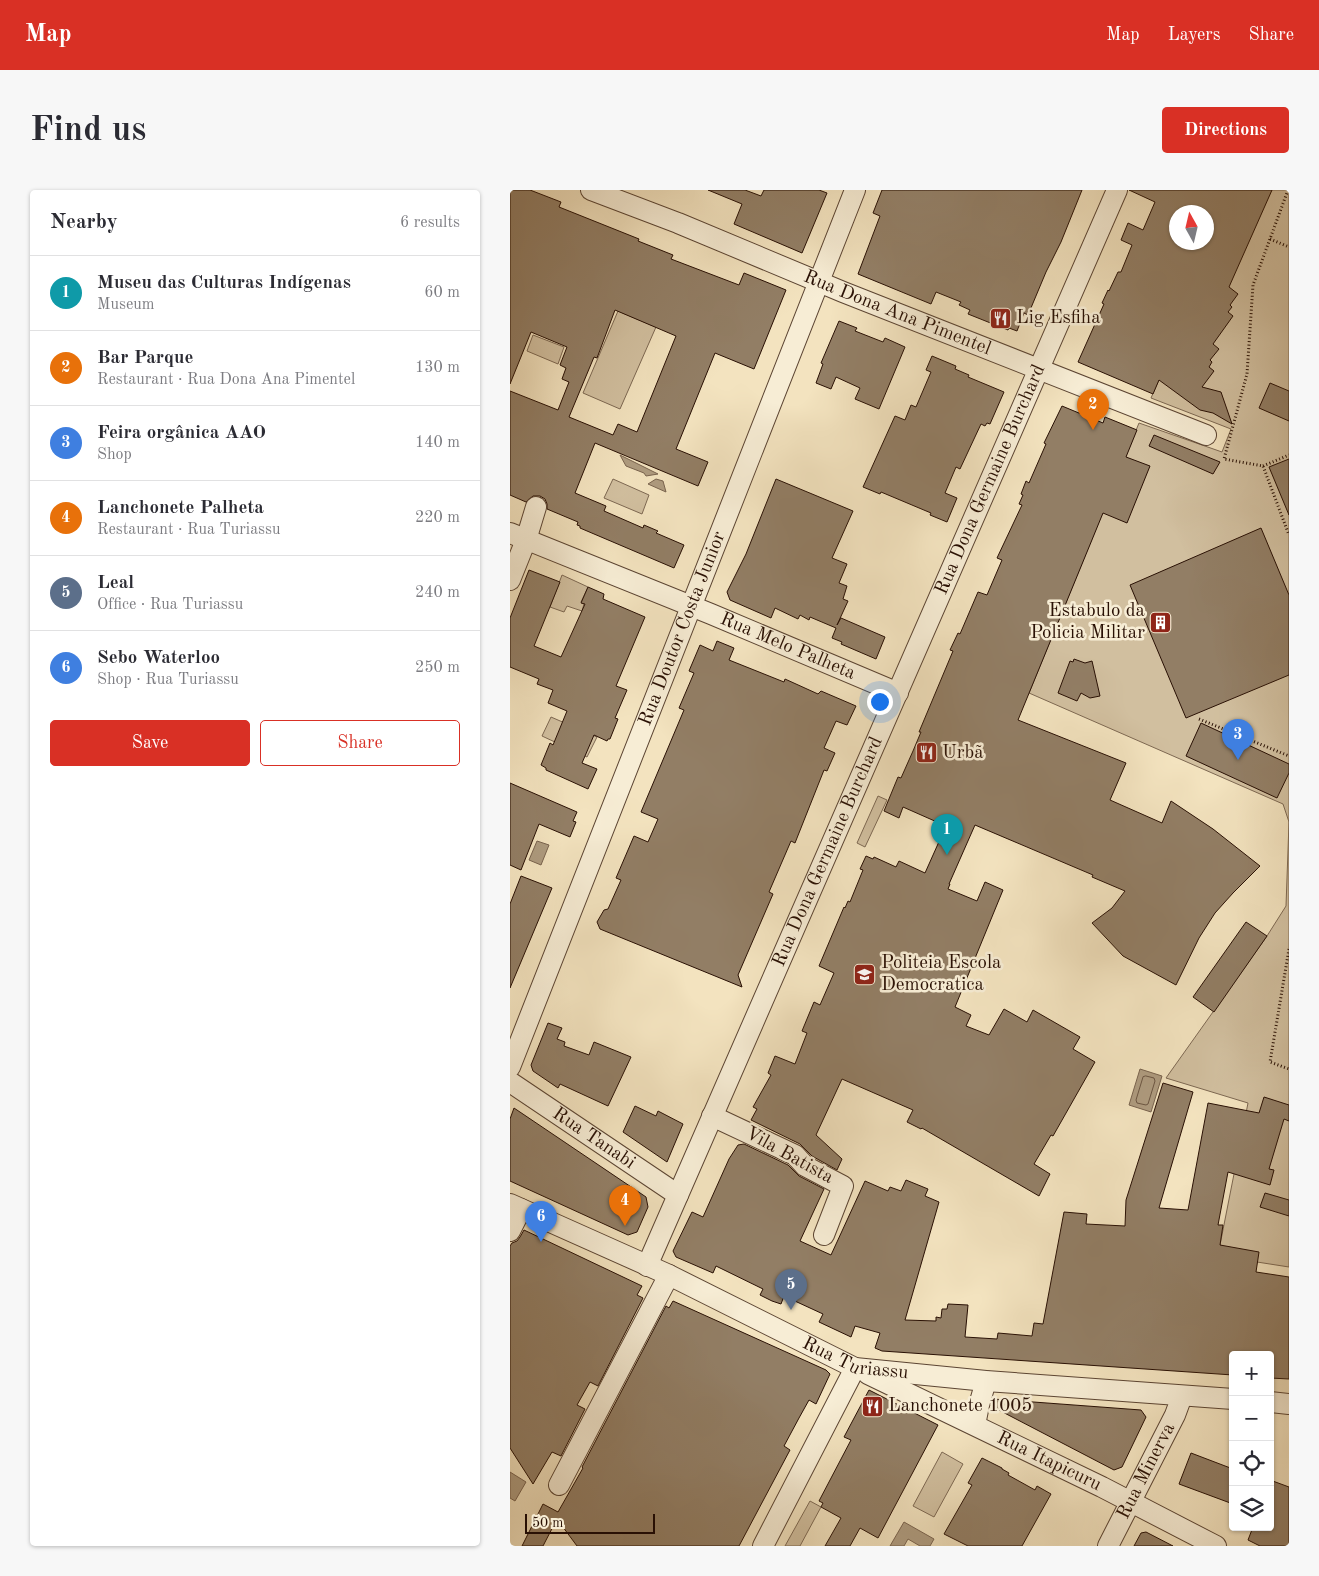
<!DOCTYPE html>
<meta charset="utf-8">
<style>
:root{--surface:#fff;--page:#f7f7f7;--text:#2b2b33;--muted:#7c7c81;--line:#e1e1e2;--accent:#d93025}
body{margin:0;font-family:"Old Standard TT",serif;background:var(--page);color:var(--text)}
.controls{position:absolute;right:15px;bottom:15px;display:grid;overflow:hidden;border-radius:5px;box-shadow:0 1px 4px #0004}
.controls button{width:45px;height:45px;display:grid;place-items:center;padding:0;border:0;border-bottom:1px solid var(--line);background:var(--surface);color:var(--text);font:25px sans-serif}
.compass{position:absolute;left:659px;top:15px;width:45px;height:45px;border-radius:50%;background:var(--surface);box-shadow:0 1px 4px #0004;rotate:352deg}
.scale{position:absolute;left:15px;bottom:12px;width:130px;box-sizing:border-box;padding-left:5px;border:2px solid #291004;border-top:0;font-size:14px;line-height:18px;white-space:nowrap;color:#291004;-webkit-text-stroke:4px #f7edd5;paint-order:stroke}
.you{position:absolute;left:369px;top:511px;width:18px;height:18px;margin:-12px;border:4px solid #fff;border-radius:50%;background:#1a73e8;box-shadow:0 0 0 8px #1a73e833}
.badge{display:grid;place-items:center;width:32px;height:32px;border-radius:50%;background:var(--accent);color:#fff;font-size:16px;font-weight:700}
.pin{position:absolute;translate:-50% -41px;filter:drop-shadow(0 1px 2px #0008)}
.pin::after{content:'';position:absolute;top:26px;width:18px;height:15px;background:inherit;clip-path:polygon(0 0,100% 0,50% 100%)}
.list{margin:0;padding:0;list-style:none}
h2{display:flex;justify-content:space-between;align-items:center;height:65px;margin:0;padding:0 20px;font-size:21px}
h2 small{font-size:16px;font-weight:400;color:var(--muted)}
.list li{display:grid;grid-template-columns:32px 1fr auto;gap:15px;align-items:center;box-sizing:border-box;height:75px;padding:0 20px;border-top:1px solid var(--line)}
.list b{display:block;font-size:19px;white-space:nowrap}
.list p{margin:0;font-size:16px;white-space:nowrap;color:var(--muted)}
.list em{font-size:16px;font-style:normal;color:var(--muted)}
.actions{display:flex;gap:10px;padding:15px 20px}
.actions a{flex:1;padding:11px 0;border:1px solid var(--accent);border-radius:5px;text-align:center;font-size:18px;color:var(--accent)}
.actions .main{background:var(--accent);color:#fff}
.icon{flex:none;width:28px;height:28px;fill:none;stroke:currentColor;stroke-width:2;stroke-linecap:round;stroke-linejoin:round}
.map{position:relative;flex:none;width:779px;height:1356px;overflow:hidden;border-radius:5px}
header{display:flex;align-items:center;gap:30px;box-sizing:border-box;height:70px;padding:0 25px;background:var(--accent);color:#fff}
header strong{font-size:24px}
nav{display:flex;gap:28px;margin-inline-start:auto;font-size:18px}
.intro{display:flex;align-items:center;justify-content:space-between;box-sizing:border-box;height:120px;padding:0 30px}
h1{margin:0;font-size:35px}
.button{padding:12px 22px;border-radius:5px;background:var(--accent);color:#fff;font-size:18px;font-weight:700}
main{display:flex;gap:30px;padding:0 30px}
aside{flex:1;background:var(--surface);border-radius:5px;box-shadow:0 1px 4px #0004}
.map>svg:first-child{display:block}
</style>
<header>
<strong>Map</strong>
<nav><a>Map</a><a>Layers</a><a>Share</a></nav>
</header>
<div class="intro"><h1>Find us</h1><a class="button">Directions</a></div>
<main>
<aside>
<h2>Nearby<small>6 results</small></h2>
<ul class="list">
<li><span class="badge" style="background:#0f9aa8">1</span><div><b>Museu das Culturas Indígenas</b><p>Museum</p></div><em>60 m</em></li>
<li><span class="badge" style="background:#e8710a">2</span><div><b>Bar Parque</b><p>Restaurant · Rua Dona Ana Pimentel</p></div><em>130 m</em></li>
<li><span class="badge" style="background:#3f7fe0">3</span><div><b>Feira orgânica AAO</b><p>Shop</p></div><em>140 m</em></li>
<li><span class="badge" style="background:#e8710a">4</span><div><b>Lanchonete Palheta</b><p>Restaurant · Rua Turiassu</p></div><em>220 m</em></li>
<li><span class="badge" style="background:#5c6f8a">5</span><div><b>Leal</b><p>Office · Rua Turiassu</p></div><em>240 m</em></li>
<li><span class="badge" style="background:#3f7fe0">6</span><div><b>Sebo Waterloo</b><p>Shop · Rua Turiassu</p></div><em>250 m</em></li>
</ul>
<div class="actions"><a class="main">Save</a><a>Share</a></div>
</aside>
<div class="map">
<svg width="779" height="1356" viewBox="0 0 779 1356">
<rect width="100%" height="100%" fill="#f3e3bf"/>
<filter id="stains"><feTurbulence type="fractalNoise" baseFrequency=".004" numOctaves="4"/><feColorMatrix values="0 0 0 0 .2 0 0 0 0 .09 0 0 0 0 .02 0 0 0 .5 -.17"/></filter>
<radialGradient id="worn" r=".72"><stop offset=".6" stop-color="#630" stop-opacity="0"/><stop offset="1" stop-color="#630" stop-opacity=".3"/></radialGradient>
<path fill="#d1bf9f" stroke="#7d6852" d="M762,0h17v1077l-32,-5 -37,-17 28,-142 -82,-25 101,-142 19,-30 3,-84 -6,-18 -254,-111 110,-270 83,29 9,-23 -80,-31 60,-138z
M108,121l38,16 -36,82 -37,-16z
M23,145l31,12 -6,17 -31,-13z
M103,289l36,16 -7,19 -38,-16z
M52,385l26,12 -7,15 3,2 -2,7 -15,-5 -3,6 -14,-5z
M41,527l46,20 -10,20 -45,-21z
M368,606l9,4 -22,47 -8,-4z
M432,1262l21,12 -29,53 -21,-11z
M300,1311l11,6 -21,39h-15z"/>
<path fill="#ae9b7f" stroke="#79634e" d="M110,265l38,19 -12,2 -2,-3 -18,-7z
M146,289l7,2 3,11 -18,-8z
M27,651l12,4 -8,20 -12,-5z
M630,879l22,7 -11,36 -22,-7z
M0,1282l16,10 -11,19 -5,-3z
M394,1332l30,17 -4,7h-10l-12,-7 -4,7h-14z"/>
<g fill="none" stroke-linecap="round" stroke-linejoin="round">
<path stroke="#6c5642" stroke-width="1" d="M636,886l8,2 1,3 -7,23 -2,1 -9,-2 -1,-3 7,-23z"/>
</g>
<path fill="#927e65" stroke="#291004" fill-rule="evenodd" d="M0,0h20l31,12 -2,5 80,32 -1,2 35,14 -2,4 68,26 5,-12 42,17 -32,79 -39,-16 -39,96 32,13 -10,24 -103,-43 -20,50 31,13 -2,5 39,17 1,-3 14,6 -2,2 28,12 -10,23 -94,-40v-2l-3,-1 1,-3 -31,-13v-5l-2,-5 -5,-3h-7l-7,6 -16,-7v-104l48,19 11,-28 -7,-3 4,-11 -6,-3 7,-18 -36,-15 -21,52zM105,120l61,26 -39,96 -19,-8 -5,11 -44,-18 25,-60 3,1z
M198,0h37l16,6 3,-6h55l8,3 -25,60 -68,-29 8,-20z
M372,0h200l-21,52 -15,30 -18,43 -4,-2 -7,18 -8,-3 -1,2 -40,-16 2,-4 -11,-5 2,-3 -25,-10 -5,12 -73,-30 22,-58 -7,-3z
M619,0h143l-43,97 9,7 -8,11 2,2 -4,5 5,4 -20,28 6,5 -9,11 2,2 -3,5 5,4 -12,16 19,5 11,32 -19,-11 -13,-3 -41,-30 -6,14 -75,-32 26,-58 -2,-1 6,-13 1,1 9,-19h3l11,-27 -11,-5 7,-17 15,7 12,-28zM666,22h30v30h-30z
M329,131l18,7 -2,3 28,11 2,-4 20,9 -26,62 -24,-10 5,-11 -24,-11 -5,12 -15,-6 7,-19 -2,-1z
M422,166l24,10 -1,3 14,6 -1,2 36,15 -14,32 -3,-1 -2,3 -4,-2 -21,45 -4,-2 -11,26 12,5 -10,24 -17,-7 1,-2 -50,-21 -1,2 -17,-7 32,-71 10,4 6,-15 5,2 15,-35 -5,-2z
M760,193l19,8v30l-30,-13z
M552,216l41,17 2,-6 32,13 -11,27 24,9 -23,57 -24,-10 -85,207 108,43 -16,37 52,23 9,-22 42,28 47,37 -27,27 -18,20 -16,25 -23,47 -53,-29 -31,-33 20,-15 13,-17 -33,-14 1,-2 -118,-50 -26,59h1l-2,5 29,12 8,-19 18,8 -48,117 16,8 -5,11 23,9 15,-26 23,13 6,-12 47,27 -7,12 22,13 -42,74 -2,-1 -17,29 16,10 -11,22 -117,-68 -1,1 -14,-7 6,-12 -71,-31 -26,56 26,24 -5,11 -25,-14 -12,-12 -49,-24 6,-11 -4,-2 18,-32 -3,-2 7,-17 20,8 12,-31 -5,-2 12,-29 6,3 14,-32 -15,-7 25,-59 1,1 3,-7 2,1 13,-32 -3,-1 6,-13 7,3 1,-2 22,10 3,-6 26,12 21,-47 -43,-19 -4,11 -15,-7 14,-34 3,1 12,-27 8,-19h-2l34,-81 -3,-1 8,-17 2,1 18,-42 9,3 15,-35 -5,-2 25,-53 -3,-1 4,-9 -2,-1 5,-13 3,2 17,-39 -2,-1z
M644,245l66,27 -7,12 -64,-28z
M779,269v56l-20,-48z
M266,289l77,32 -21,47 15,6 -8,19 8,3 -4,13 5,2 -11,24 4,-7 44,19 -9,22 -35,-15 1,-2 -10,-4 4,-10 -26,-11 -1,3 -9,-5 -2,4 -23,-11 -4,10 -41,-18 -3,-8 19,-38z
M751,338l28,67v80l-103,43 -56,-133z
M19,380l31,12 -26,64 27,11 24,-53 -4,-1 7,-16 16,7 -1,5 42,18 -29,69 11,4 -12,28 3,1 -8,20h-2l-1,2 -13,-6 -12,28 15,6 -9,20 -42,-19v-2l-5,-3 9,-22 3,2 14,-34 -19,-8 5,-13 -16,-6 2,-5 -29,-12v-49z
M207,451l17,7 -5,12 55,22 1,-3 33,15 3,-3 35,15 -9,19 -11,-4 -12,27 11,5 -8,18 -3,-1 -29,73 -4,-2 -22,51 4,2 -35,81 4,12 -142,-58 -3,-7 7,-12 4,-1 13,-29 -5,-2 18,-42 14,6 10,-23 -17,-7 43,-102 -5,-2 15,-35 -5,-2 11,-26 13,6z
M564,469l11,4 7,-2 8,35 -10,2 -9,-5 -4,8 -19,-8 12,-32 3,1z
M691,533l88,41v9l-12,25 -91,-42z
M0,593l67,29 -4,9 3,1 -6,15 -31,-13 -18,46 -11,-5z
M11,686l31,12 -42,100v-84z
M736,732l21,14 -53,76 -21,-15z
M38,833l14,5 -5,11 8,3 -1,4 25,9 5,-13 37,15 -23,49 -48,-22 -2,4 -25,-17 -2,-6z
M653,893l30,9 -34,116 29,2 20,-107 51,10 5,-16 25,8v16l-5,-2 -15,50 5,1 -4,15 -42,-13 -10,53h5l-3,20 39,7 -3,20 33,5v102l-19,-1v-23h-37v20l-351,-24 -7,-3 5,-15 -25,-7 -4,11 -32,-15 4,-8 -39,-18 -3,8 -9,-3 -12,-6 3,-6 -47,-23 -3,7 -37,-16 -3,-6 19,-39 11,5 26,-58 9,-14 6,-1 44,21 11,11 25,13 -24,52 31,14 34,-74 23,10 2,-4 11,4 5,-11 22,9 -3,7 14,6 -34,118 31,1v-4l5,1 1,-9h5l1,-5 20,1 -3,32 32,2 1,-6 34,3 2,-13 9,1 21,-112 23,2 -1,10 39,2 1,-26z
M125,916l21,10 2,-5 25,13 -16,38 -44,-30z
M4,918l132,89 2,10 -11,25 -9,3 -118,-54v-62z
M755,1003l24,7v16l-29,-9z
M14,1040l118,56 -5,9 6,3 -45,88 -8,-4 -13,23 8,4 -24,47 -9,-4 -19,32 -23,-36v-202l2,-3 5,-2 3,-4z
M163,1111l153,69 4,4 -14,30 -7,-4 -10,18 -15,28 6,4 -51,96h-162l-20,-27 -14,27h-21l21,-42 15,8 25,-44 -1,-1 84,-161 3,2z
M359,1200l69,35 -60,113 -18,-10 -10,18h-25l16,-28 -20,-11 2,-4 -4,-2 32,-61 -7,-3z
M483,1209l148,11 5,7 -24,50 -8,3 -123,-64z
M681,1263l42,16v35l-54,-20z
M472,1268l20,10v1l7,4 -1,2 27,15 2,-4 14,8 -29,52h-54l-24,-12 28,-49 -4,-2z
M760,1290l19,7v59h-29l-12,-6 5,-13h17z
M636,1342l27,14h-39l7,-13z"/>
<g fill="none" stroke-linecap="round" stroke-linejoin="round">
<defs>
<g id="minor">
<path id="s1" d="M81,0l87,33 165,69 363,143"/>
<path id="s2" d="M0,343l201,81 187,79"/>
<path d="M0,390l16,-40 10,-33"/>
<path id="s3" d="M0,877l345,-877"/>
<path id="s4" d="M0,892l168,113"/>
<path d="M202,926l83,39 10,11 38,20 -19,49"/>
<path id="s5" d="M0,1014l159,71 186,93 131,13 247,18"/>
<path d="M0,1041l11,-22"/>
<path id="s6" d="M137,1076l470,-1076"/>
<path id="s7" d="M358,1184l234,113 114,59"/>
<path d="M760,1212l19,2"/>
<path d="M465,1235l4,-20 7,-24"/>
<path d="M49,1295l110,-210"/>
<path d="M253,1356l92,-178"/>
<path id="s8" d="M598,1356l67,-131 7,-19"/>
</g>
</defs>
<use href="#minor" stroke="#5c4533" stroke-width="22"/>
<path stroke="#291004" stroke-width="3" stroke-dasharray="1 2.5" stroke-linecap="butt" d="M778,0l-35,95 -6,89 -23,85 39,7 26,69
M760,49l19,8
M753,276l26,-11
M689,529l90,37
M779,759l-19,113 19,7"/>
<use href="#minor" stroke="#f7edd5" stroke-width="20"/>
</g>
<defs>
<symbol id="restaurant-square" viewBox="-11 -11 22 22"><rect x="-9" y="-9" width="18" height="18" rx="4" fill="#8f2418" stroke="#f7edd5"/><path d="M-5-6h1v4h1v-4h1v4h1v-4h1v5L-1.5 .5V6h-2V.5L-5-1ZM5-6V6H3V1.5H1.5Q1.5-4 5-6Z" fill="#fff"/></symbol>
<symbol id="building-square" viewBox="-11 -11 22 22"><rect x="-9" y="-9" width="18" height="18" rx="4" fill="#8f2418" stroke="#f7edd5"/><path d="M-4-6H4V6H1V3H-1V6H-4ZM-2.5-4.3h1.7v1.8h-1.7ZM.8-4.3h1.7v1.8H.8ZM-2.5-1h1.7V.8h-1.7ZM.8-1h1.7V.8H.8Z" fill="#fff"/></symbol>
<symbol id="school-square" viewBox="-11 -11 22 22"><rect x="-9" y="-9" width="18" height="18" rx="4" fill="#8f2418" stroke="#f7edd5"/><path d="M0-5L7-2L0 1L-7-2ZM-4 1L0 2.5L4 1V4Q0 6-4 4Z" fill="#fff"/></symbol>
</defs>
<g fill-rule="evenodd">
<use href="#restaurant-square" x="478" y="116" width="25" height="25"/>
<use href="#building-square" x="638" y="420" width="25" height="25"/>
<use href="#restaurant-square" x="404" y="550" width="25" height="25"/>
<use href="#school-square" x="342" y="772" width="25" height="25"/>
<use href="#restaurant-square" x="350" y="1204" width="25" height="25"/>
</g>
<g text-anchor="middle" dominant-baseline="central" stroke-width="5" stroke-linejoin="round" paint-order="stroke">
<g font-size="19" fill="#291004" stroke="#f7edd5">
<text stroke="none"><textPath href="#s1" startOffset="330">Rua Dona Ana Pimentel</textPath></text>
<text stroke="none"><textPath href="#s6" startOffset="858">Rua Dona Germaine Burchard</textPath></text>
<text stroke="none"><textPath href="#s3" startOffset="471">Rua Doutor Costa Junior</textPath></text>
<text stroke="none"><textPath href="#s2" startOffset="300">Rua Melo Palheta</textPath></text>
<text stroke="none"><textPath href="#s6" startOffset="452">Rua Dona Germaine Burchard</textPath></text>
<text stroke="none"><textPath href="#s4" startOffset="101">Rua Tanabi</textPath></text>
<text transform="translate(279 966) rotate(29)">Vila Batista</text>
<text stroke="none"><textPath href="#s5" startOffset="380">Rua Turiassu</textPath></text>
<text stroke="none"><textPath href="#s7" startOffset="201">Rua Itapicuru</textPath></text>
<text stroke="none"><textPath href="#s8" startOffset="84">Rua Minerva</textPath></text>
</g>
<g font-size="19" fill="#291004" stroke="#f7edd5" text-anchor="start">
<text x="506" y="128">Lig Esfiha</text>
<text x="635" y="421" text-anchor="end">Estabulo da<tspan x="635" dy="22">Policia Militar</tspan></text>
<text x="432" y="563">Urbã</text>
<text x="371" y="773">Politeia Escola<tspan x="371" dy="22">Democratica</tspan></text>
<text x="378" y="1216">Lanchonete 1005</text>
</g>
</g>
<rect width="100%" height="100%" filter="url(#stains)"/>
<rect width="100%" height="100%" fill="url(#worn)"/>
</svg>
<div class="controls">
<button>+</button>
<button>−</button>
<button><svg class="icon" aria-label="locate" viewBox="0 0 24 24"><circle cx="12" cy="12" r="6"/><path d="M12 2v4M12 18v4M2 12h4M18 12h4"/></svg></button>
<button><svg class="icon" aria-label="layers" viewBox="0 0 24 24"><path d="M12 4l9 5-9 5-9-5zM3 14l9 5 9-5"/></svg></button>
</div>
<svg class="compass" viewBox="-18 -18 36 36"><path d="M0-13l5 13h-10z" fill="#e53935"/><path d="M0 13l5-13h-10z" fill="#7c7c81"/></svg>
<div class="scale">50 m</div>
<div class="you"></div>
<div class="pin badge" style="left:437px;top:665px;background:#0f9aa8">1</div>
<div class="pin badge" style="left:583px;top:240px;background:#e8710a">2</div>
<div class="pin badge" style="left:728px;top:570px;background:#3f7fe0">3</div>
<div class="pin badge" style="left:115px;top:1036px;background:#e8710a">4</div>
<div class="pin badge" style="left:281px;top:1120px;background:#5c6f8a">5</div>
<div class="pin badge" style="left:31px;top:1052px;background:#3f7fe0">6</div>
</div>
</main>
